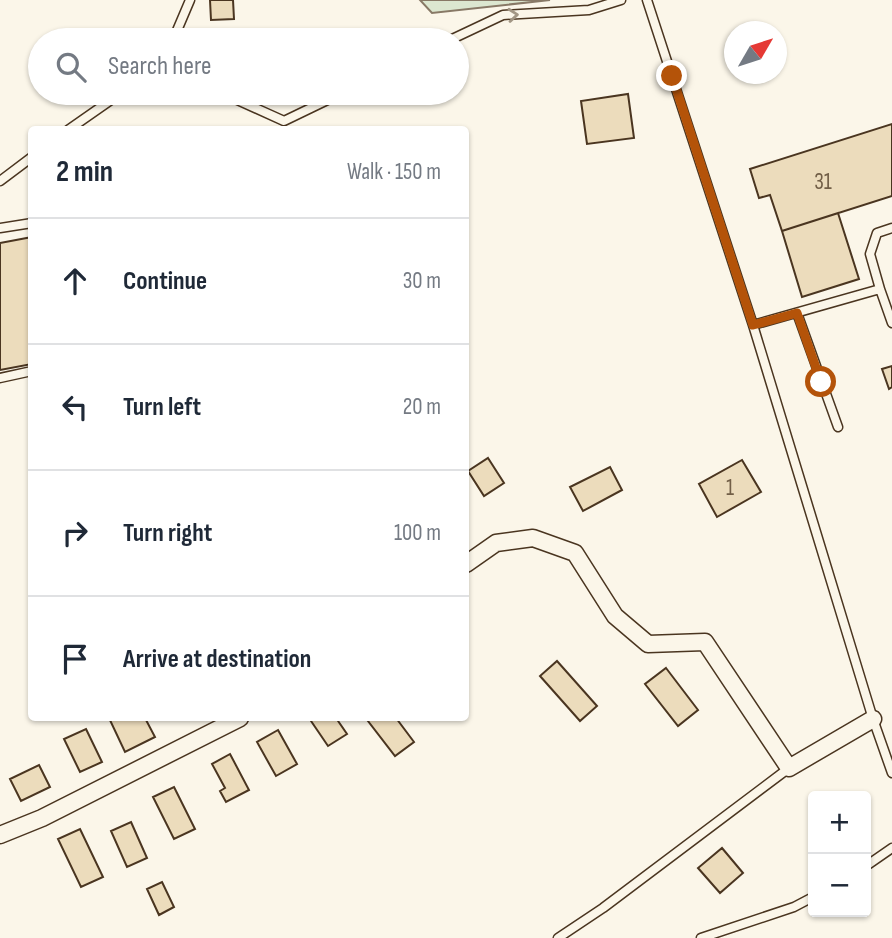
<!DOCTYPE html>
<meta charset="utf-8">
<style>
:root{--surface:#fff;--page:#f2f2f3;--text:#1f2937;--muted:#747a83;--line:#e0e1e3}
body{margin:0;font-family:"Sofia Sans Condensed",sans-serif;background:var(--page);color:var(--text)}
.controls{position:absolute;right:21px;bottom:21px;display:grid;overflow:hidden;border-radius:7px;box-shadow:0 2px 5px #0004}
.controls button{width:63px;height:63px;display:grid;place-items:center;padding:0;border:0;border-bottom:2px solid var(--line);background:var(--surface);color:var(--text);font:35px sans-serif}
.compass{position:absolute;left:724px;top:21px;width:63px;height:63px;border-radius:50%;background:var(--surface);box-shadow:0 2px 5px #0004;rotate:51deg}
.stop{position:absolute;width:21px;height:21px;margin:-16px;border:5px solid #b45309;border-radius:50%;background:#fff}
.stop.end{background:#b45309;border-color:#fff;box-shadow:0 2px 7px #0008}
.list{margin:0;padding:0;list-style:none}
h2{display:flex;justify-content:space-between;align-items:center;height:91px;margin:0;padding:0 28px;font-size:30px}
h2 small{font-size:23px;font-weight:400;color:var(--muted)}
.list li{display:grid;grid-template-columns:46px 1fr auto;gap:21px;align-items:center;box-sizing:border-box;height:126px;padding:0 28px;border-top:2px solid var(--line)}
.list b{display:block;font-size:26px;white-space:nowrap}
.list em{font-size:23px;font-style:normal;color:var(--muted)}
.icon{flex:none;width:38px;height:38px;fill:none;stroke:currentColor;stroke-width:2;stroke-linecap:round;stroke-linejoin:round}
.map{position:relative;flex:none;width:892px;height:938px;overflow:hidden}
.search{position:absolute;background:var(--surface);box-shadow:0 2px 5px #0004;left:28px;top:28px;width:441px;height:77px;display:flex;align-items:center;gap:18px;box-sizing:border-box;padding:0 24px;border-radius:38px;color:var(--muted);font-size:26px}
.panel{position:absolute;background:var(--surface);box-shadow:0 2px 5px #0004;left:28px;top:126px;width:441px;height:595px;border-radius:7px}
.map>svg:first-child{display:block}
</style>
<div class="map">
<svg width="892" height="938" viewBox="0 0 892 938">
<rect width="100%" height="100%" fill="#fbf6e9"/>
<path fill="#dce7d0" stroke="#887966" stroke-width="2" d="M420,0h130l-118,13z"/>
<path fill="#ecdcbc" stroke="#4a3520" stroke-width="2" d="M210,0h23l1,19 -23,1z
M628,94l6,44 -47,6 -6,-43z
M892,124v72l-110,35 -12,-36 -11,3 -9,-29z
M838,213l21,66 -57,18 -20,-66z
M32,237v127l-32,6v-127z
M892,366v21l-3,2 -7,-20z
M488,458l16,25 -20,13 -16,-25z
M742,460l19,32 -44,25 -18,-33z
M610,467l12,23 -39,21 -13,-24z
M557,661l40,45 -17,15 -40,-45z
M666,668l32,42 -20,16 -33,-42z
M109,718h36l10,19 -30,15z
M309,718h27l11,16 -19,12z
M373,718h23l18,24 -19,14 -27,-35z
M86,729l16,33 -22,10 -16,-33z
M278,730l19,34 -21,12 -19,-34z
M230,754l19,36 -23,12 -6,-11 5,-3 -13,-24z
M39,765l11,22 -29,14 -11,-22z
M174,787l21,42 -21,10 -21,-42z
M131,822l16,36 -20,9 -16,-36z
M80,829l23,48 -22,10 -23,-48z
M722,848l21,25 -23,20 -22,-25z
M162,882l12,25 -15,8 -12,-26z"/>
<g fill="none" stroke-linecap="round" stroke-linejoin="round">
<defs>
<path id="lane" d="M647,0l106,325 120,394 19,54
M173,40l17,-40
M450,40l53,-25 86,-5 32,-10
M222,93l62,28 58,-28
M68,130l53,-37
M0,181l32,-24
M0,228l32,-5
M880,289l12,34
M797,313l41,114
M753,325l127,-36 -10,-35 7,-21 15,-5
M0,378l32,-7
M866,866l26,-18
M558,938l45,-30 186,-140
M701,938l93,-31 19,-10"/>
<path id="street" d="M466,564l30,-21 37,-5 42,15 40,63 33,28 57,-2 84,126 84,-49
M0,835l42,-17 198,-100"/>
</defs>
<use href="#lane" stroke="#4a3520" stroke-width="11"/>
<use href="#street" stroke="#4a3520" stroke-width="19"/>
<use href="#lane" stroke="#fbf6e9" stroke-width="8"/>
<use href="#street" stroke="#fbf6e9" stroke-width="16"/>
</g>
<defs><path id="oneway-chevron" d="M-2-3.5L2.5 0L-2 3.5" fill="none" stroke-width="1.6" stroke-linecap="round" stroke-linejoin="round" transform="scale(1.75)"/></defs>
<use stroke="#a29684" href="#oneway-chevron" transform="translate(513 15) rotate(-5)"/>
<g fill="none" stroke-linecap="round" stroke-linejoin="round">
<path stroke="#b45309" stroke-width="9" d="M672,76l81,249 44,-12 24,69"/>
</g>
<g text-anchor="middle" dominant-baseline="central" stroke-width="5" stroke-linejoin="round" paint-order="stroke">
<g font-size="23" fill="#725f47">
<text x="823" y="182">31</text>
<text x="730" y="488">1</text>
</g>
</g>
</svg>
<div class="controls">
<button>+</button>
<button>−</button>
</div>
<svg class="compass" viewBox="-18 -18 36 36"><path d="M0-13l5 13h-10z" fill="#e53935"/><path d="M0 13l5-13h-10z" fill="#747a83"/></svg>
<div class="stop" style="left:821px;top:382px"></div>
<div class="stop end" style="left:672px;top:76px"></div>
<div class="search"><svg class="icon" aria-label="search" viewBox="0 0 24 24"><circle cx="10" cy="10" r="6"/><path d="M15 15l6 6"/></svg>Search here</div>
<section class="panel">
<h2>2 min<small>Walk · 150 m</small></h2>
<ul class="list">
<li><svg class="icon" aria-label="ahead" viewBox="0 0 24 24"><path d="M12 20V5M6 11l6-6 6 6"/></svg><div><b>Continue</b></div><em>30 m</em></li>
<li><svg class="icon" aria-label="left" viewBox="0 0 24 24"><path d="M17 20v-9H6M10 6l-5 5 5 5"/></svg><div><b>Turn left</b></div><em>20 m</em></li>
<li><svg class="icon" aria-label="right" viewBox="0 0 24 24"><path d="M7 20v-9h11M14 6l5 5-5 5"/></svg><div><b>Turn right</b></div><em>100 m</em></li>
<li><svg class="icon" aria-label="arrive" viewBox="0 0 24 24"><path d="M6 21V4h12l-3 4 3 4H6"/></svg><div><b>Arrive at destination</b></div></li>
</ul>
</section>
</div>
